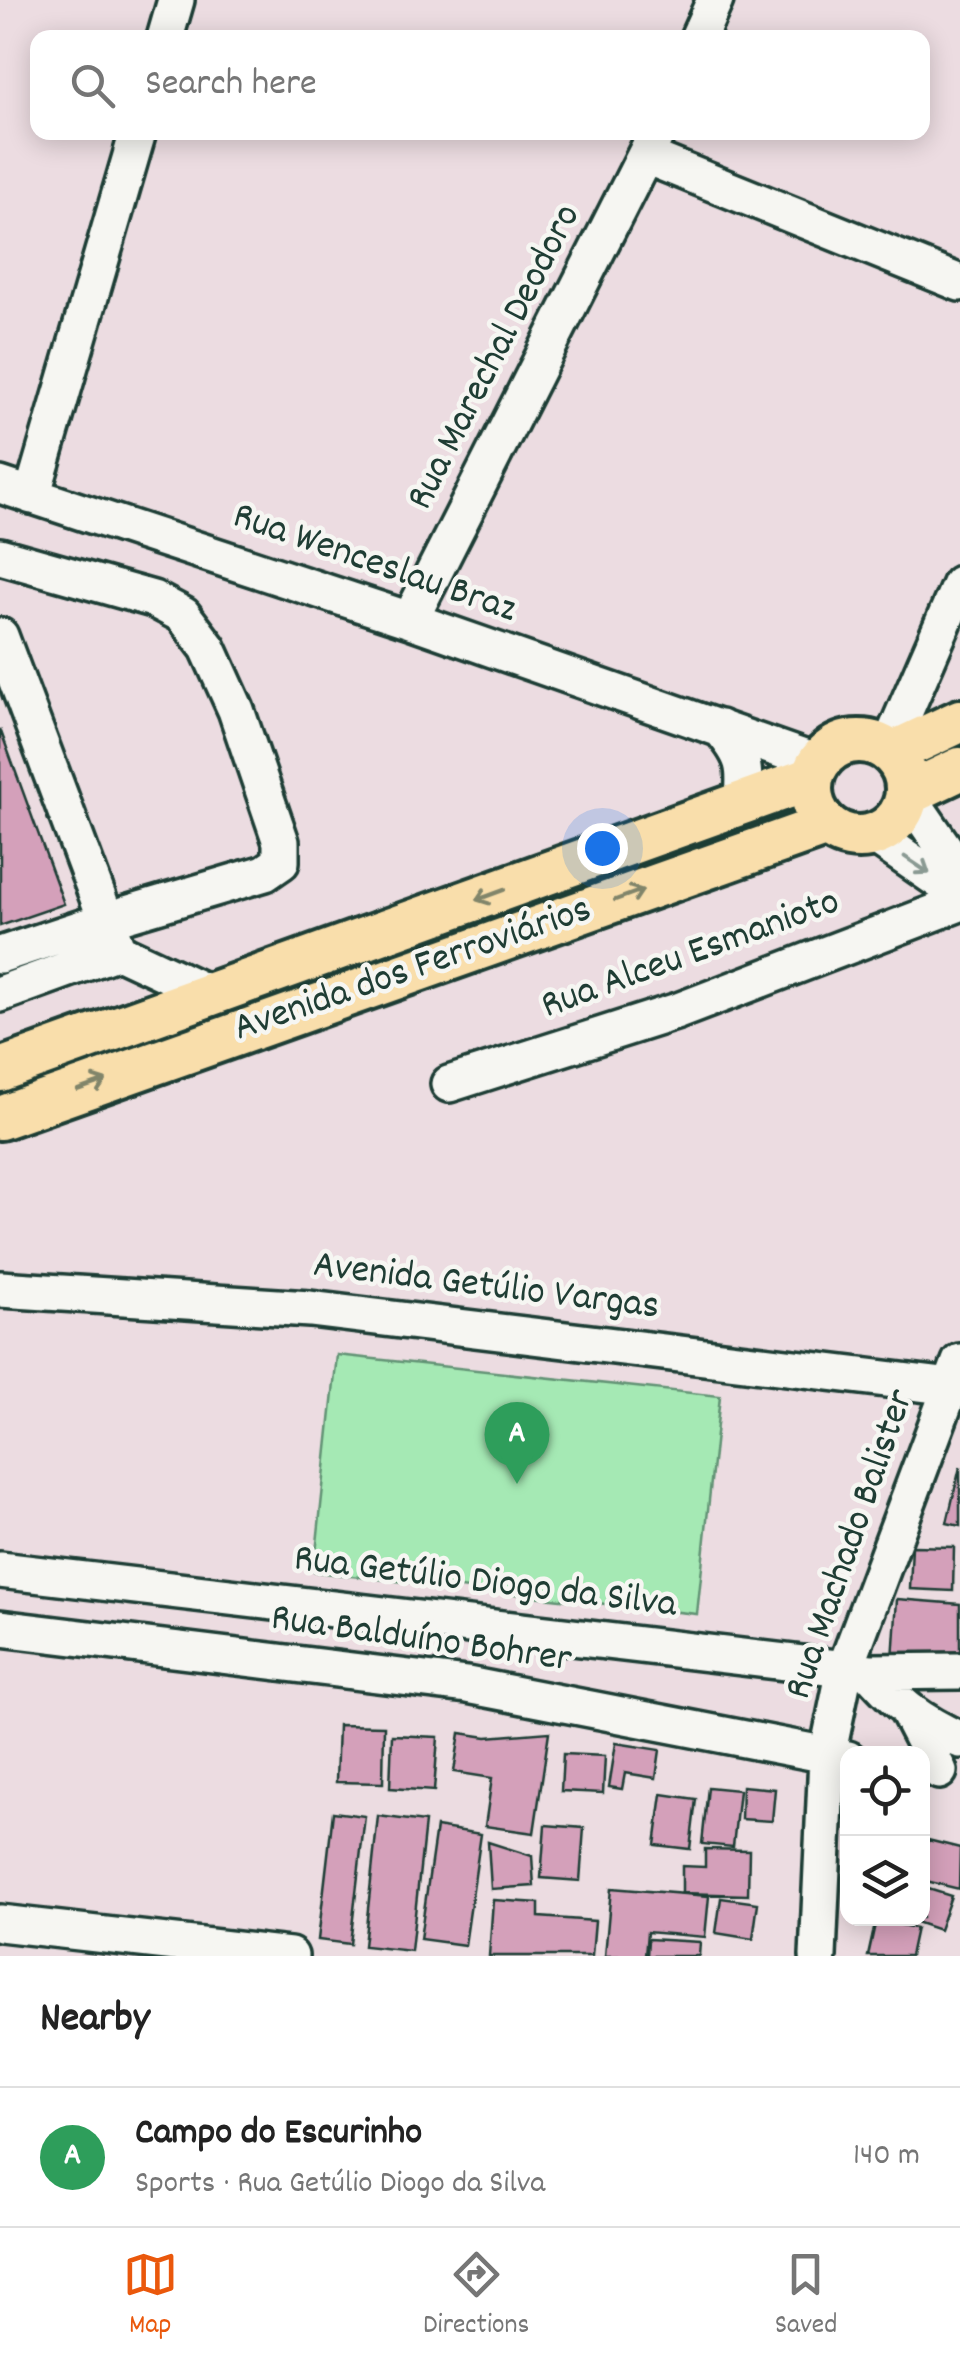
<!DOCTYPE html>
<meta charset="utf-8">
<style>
:root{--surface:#fff;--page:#f6f6f6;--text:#222;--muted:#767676;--line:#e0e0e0;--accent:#ea580c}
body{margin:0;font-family:Dekko,sans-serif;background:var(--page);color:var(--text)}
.controls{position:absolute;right:30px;bottom:30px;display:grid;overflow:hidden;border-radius:20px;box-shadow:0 5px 25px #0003}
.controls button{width:90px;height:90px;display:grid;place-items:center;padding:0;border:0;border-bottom:2px solid var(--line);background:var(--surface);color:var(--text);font:50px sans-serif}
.you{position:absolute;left:602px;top:848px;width:35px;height:35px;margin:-25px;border:8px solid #fff;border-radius:50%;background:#1a73e8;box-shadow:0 0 0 15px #1a73e833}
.badge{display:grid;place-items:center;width:65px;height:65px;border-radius:50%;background:var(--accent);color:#fff;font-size:32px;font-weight:700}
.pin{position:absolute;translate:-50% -82px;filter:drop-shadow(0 2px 5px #0008)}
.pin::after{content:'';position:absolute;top:52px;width:35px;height:30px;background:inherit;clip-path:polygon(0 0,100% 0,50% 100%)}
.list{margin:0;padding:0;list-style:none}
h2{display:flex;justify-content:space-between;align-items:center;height:130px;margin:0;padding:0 40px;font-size:42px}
h2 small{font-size:32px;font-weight:400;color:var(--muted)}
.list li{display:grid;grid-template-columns:65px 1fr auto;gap:30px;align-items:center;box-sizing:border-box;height:140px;padding:0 40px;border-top:2px solid var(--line)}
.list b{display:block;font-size:38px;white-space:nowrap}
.list p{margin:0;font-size:32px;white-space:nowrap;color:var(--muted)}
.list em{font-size:32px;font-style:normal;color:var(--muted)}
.icon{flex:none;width:55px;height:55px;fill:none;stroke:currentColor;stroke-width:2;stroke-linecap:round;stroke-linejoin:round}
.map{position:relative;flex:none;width:960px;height:1956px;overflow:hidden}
.search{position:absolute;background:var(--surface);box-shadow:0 5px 25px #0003;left:30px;right:30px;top:30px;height:110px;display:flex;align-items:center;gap:25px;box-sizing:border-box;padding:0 35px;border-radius:20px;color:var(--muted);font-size:38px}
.sheet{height:270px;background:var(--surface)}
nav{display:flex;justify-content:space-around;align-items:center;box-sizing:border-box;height:140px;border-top:2px solid var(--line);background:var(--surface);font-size:28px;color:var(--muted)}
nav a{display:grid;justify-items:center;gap:5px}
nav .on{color:var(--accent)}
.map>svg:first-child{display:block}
</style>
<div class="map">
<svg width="960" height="1956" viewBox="0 0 960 1956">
<rect width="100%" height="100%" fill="#ecdce1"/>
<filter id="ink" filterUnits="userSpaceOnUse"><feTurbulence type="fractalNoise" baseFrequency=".01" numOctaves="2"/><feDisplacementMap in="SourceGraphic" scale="20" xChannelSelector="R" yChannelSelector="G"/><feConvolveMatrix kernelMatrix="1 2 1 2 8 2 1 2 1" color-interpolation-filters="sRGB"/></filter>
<g filter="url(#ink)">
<path fill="#a5e9b4" stroke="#629374" stroke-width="2.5" d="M337,1355l383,41 -23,218 -383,-42z"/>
<path fill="#d4a0ba" stroke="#1f3d34" stroke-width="2.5" d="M0,729l64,175 -64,22z
M960,1467v59l-13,-3z
M912,1546l42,1 -1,44 -43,-2z
M897,1599l63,5v60l-67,-4z
M338,1725l46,1 -1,57 -47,-1z
M549,1732l-15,101 -49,-7 7,-48 -38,-6 6,-39 27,4z
M392,1735l46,2 -4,54 -44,-3z
M616,1743l44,7 -4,28 -31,-5 -3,16 -13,-2z
M563,1754l42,2 -2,37 -42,-2z
M742,1786l33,3 -3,32 -31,-2z
M708,1787l31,3 -6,57 -31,-3z
M662,1794l34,5 -6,50 -35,-4z
M333,1812l32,4 -15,128 -32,-4z
M378,1816l47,6 -14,129 -47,-5z
M545,1825l39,3 -4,53 -39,-3z
M436,1827l45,7 -16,111 -45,-6z
M928,1840l32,8 -1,41 -37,-9v-31l3,1z
M488,1842l44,14 2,30 -43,3z
M705,1849l44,1 -1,45 -66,-2v-27l23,1z
M922,1887l29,9 -12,34 -35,-12h18z
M611,1888l98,8 -4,41 -58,-5 -2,24h-40z
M721,1898l37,5 -5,36 -37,-6z
M493,1900l46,3v14l56,4 -3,35h-103z
M876,1920l40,8 -6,28h-42z
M648,1939l52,3 -1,14h-52z"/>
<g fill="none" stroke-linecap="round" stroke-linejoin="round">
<defs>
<path id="minor" d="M165,38l11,-38
M698,38l17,-38
M646,156l314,127
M0,485l410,135 408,143
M32,496l106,-364
M0,556l153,43 30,16 25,33 28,62 45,132v20l-16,11 -159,47 -106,35
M410,620l247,-488
M0,636l118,315
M720,728c24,28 27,39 22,76
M888,750l72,-166
M907,794l53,77
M873,835l87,60
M0,994l118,-43 94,44
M449,1084l229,-73 282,-108
M0,1289l310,20 650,79
M0,1570l845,99 25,3 90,-1
M0,1628l467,57 381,74
M870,1672c31,35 48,48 90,68
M908,1711l31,60
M0,1923l290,33
M818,1956l9,-199 18,-88 115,-307"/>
<path id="major" d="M811 789a48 48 0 1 1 96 0a48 48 0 1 1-96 0Z
M892,753l68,-32
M907,794l53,-25
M0,1070l812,-292
M0,1118l827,-293"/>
</defs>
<use href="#minor" stroke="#1f3d34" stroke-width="42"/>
<use href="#major" stroke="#1f3d34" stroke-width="50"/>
<use href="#minor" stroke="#f6f6f2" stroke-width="35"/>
<use href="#major" stroke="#f9deab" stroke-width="42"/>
</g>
<defs><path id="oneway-shaft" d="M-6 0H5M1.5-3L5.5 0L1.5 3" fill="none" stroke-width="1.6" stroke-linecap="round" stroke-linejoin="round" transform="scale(2.5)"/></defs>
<use stroke="#8a9a93" href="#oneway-shaft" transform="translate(917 865) rotate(34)"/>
<g stroke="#81856a">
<use href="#oneway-shaft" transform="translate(490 895) rotate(160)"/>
<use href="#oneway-shaft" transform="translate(629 895) rotate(-20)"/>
<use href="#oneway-shaft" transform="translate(92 1085) rotate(-19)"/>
</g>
</g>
<g text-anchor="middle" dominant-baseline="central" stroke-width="9" stroke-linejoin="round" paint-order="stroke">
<g font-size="40" fill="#1f3d34" stroke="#f6f6f2">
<text transform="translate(496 358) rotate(-63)">Rua Marechal Deodoro</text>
<text transform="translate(374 565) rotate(19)">Rua Wenceslau Braz</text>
<text transform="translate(691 956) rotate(-20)">Rua Alceu Esmanioto</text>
<text transform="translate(413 971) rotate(-19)">Avenida dos Ferroviários</text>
<text transform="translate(486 1288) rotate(7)">Avenida Getúlio Vargas</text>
<text transform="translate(852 1545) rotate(-71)">Rua Machado Balister</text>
<text transform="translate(485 1584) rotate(7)">Rua Getúlio Diogo da Silva</text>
<text transform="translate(421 1641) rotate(8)">Rua Balduíno Bohrer</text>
</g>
</g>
</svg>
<div class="controls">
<button><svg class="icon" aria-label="locate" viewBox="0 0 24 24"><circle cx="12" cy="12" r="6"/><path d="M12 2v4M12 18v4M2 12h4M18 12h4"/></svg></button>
<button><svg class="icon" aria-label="layers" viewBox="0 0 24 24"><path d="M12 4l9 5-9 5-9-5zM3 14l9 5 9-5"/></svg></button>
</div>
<div class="you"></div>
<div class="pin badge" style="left:517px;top:1484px;background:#2e9e5b">A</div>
<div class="search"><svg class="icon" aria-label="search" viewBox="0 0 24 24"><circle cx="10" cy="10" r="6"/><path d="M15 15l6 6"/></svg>Search here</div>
</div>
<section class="sheet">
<h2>Nearby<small></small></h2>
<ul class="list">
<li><span class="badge" style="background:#2e9e5b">A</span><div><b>Campo do Escurinho</b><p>Sports · Rua Getúlio Diogo da Silva</p></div><em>140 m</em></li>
</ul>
</section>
<nav>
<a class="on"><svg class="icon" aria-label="map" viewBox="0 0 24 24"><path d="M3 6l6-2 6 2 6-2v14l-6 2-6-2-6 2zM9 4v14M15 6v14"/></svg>Map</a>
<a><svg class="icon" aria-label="directions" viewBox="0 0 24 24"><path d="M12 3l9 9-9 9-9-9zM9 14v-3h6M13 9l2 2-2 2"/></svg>Directions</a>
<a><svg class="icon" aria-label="saved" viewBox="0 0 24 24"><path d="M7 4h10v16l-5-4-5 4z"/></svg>Saved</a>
</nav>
